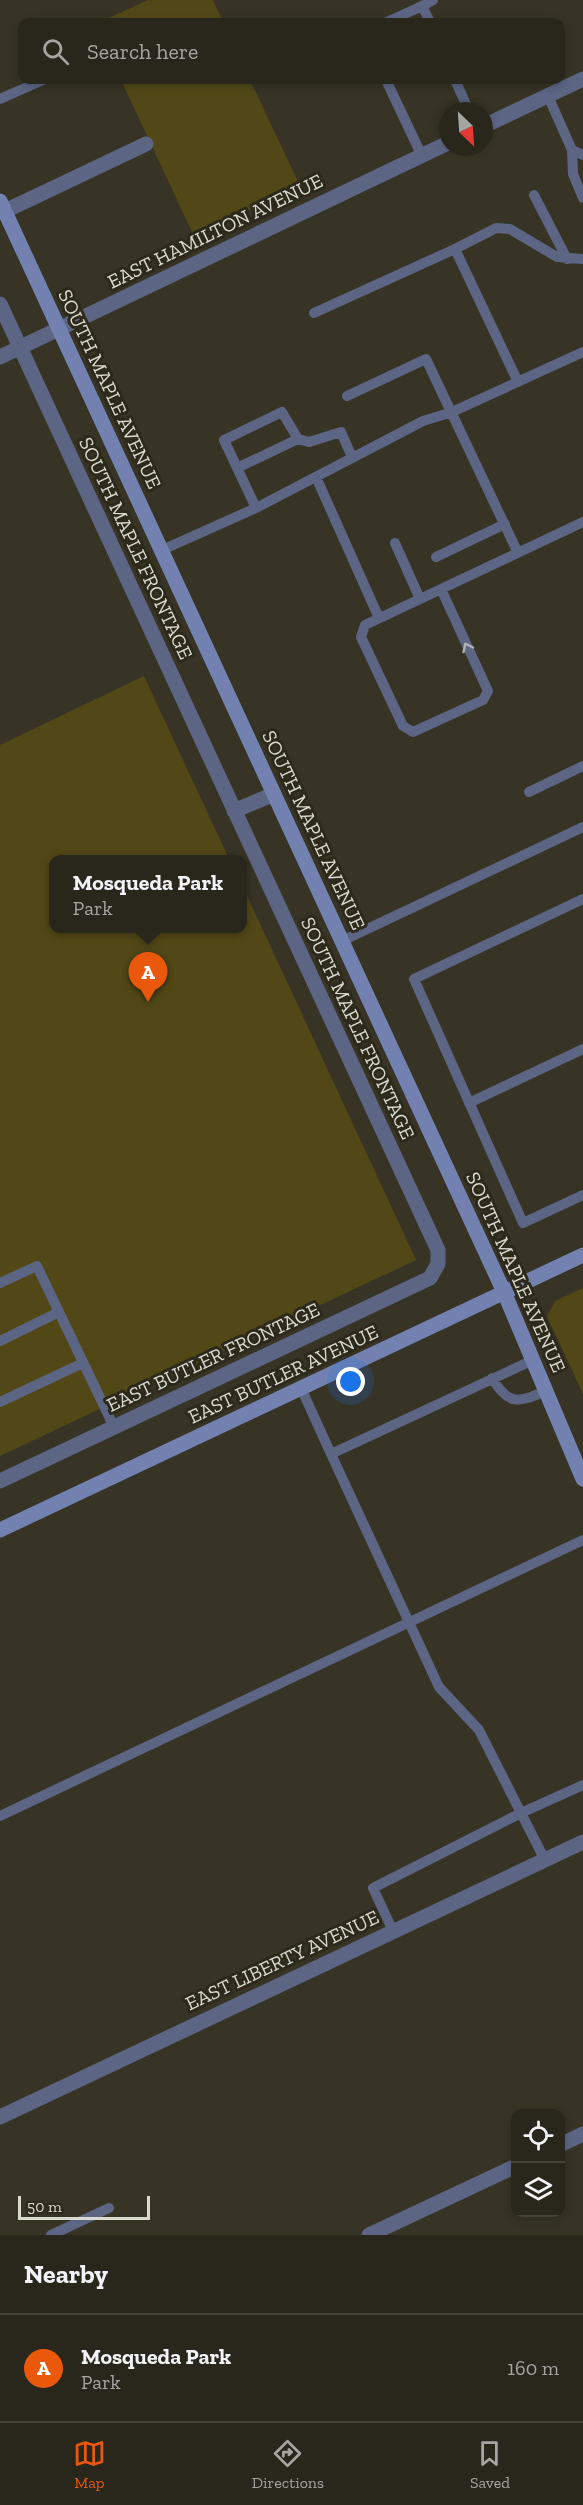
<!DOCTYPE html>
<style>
:root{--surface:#29271c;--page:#353329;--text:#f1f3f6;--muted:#a5a5a3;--line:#45443b;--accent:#ea580c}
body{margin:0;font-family:"Zilla Slab",serif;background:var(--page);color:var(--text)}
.controls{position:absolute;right:18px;bottom:18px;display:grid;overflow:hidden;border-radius:12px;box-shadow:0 3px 9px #0003}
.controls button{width:54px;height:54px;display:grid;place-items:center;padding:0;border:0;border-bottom:2px solid var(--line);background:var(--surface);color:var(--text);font:30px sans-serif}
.compass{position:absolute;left:439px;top:102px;width:54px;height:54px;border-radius:50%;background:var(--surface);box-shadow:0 3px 9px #0003;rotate:155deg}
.scale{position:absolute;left:18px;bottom:15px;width:132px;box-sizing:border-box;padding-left:6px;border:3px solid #dbdad1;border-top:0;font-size:16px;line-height:21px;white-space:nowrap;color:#dbdad1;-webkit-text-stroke:4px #2d2a1c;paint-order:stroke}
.you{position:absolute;left:351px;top:1382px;width:21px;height:21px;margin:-15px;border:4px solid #fff;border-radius:50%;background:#1a73e8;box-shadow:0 0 0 9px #1a73e833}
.badge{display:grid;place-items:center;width:39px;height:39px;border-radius:50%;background:var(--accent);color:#fff;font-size:20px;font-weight:700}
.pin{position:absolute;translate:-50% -50px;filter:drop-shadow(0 2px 3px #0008)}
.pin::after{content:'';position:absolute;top:32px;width:21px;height:18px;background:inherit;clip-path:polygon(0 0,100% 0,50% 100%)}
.popup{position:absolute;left:49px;top:855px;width:198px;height:78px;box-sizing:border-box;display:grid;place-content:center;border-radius:12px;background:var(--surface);filter:drop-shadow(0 2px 4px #0005);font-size:20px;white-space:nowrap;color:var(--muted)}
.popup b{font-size:22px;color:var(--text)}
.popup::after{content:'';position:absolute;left:50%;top:100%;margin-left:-12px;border:12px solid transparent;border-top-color:var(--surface)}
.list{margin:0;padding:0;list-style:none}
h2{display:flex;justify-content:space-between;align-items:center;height:78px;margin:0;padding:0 24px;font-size:26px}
h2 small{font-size:20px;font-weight:400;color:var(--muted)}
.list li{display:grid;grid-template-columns:39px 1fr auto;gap:18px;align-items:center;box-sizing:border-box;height:108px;padding:0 24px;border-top:2px solid var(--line)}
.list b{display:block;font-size:22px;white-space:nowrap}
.list p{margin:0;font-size:20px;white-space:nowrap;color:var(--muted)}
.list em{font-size:20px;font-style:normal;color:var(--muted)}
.icon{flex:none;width:33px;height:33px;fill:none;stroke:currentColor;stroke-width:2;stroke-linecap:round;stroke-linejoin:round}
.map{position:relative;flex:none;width:583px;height:2235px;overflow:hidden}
.search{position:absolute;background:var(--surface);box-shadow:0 3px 9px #0003;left:18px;right:18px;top:18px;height:66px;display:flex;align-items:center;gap:15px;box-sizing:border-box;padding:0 21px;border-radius:12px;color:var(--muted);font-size:22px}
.sheet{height:186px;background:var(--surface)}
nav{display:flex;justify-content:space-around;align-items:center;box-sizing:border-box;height:84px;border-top:2px solid var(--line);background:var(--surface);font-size:16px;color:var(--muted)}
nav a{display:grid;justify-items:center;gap:3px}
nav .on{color:var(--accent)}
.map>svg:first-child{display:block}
</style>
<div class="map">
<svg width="583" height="2235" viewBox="0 0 583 2235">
<rect width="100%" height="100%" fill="#373426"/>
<path fill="#524817" d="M148,0h65l10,22h-123z
M121,80h129l50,106 -106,50z
M144,676l85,183 -175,1v68h189v-41l173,373 -416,196v-711z
M583,1288v106l-36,-78 8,-15z"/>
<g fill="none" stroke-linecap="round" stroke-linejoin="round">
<path stroke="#5c6684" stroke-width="10" d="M387,22l35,-16
M430,22l-8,-16 11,-6
M386,80l36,76
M455,80l14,31
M548,96l24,54 1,24 10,24
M0,99l43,-19
M572,150l11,5
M534,195l33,64
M455,249l63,133
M314,313l141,-64 41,-21 14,1 47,28 26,2
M347,396l79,-37 92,194
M237,468l61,-29
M316,477l63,141
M256,508l-32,-68 58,-28 16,27 11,3 32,-10 11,25
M395,543l25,56
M162,550l94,-42 167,-87 29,-9 131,-60
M436,557l69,-33
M441,589l47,102 -5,9 -70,32 -10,-6 -42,-89 4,-12 218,-103
M529,792l54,-26
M583,899l-169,80 109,244 60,-28
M342,941l241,-114
M469,1103l114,-54
M0,1283l37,-17 77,161
M0,1341l59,-29
M533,1360l-202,94 108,233 40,43 42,83 62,-28
M492,1378c17,29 27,24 54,13
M301,1388l30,66
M0,1402l83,-39
M0,1816l583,-276
M393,1931l-20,-43 148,-75 24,47
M51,2235l58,-27"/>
<path stroke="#5c6684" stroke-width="15" d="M484,126l99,-47
M5,211l141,-67
M0,304l438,946v14l-8,14 -430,203
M0,357l448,-214
M234,811l40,-17
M0,2117l583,-275
M560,2145l23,-11
M369,2235l147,-69"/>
<path stroke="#7281b0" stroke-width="15" d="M0,201l504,1091 79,187
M0,1530l583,-275"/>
</g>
<defs><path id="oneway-chevron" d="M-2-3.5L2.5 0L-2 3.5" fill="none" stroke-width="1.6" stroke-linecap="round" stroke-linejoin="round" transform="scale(1.5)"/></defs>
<use stroke="#afb1b6" href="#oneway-chevron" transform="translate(467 647) rotate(-115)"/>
<g text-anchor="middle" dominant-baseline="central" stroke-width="6" stroke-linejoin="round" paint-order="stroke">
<g font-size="20" fill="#dbdad1" stroke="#2d2a1c">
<text transform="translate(215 231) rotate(-26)">EAST HAMILTON AVENUE</text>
<text transform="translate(110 389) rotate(65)">SOUTH MAPLE AVENUE</text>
<text transform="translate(136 548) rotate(65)">SOUTH MAPLE FRONTAGE</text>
<text transform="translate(314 830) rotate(65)">SOUTH MAPLE AVENUE</text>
<text transform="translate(358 1028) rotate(65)">SOUTH MAPLE FRONTAGE</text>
<text transform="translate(516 1272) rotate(66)">SOUTH MAPLE AVENUE</text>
<text transform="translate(213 1357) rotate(-25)">EAST BUTLER FRONTAGE</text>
<text transform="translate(283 1374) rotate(-25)">EAST BUTLER AVENUE</text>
<text transform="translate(282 1960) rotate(-25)">EAST LIBERTY AVENUE</text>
</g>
</g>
</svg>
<div class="controls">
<button><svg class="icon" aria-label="locate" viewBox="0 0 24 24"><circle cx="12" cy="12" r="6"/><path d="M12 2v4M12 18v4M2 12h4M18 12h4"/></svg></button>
<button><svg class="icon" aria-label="layers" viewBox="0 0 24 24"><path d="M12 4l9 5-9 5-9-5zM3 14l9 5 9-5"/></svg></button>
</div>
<svg class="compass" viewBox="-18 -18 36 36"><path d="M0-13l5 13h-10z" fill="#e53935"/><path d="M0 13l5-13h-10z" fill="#a5a5a3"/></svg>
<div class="scale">50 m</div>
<div class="you"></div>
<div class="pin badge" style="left:148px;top:1002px">A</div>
<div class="popup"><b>Mosqueda Park</b>Park</div>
<div class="search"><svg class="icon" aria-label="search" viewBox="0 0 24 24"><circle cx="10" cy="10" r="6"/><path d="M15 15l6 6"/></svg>Search here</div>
</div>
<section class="sheet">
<h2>Nearby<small></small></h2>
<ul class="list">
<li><span class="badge">A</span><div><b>Mosqueda Park</b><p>Park</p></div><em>160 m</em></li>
</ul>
</section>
<nav>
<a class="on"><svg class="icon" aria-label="map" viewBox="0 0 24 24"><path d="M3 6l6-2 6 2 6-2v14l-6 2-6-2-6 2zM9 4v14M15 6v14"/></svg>Map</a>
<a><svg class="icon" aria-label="directions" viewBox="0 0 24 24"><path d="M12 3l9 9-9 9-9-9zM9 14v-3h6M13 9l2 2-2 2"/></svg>Directions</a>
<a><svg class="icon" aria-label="saved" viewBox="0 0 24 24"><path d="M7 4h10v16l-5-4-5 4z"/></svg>Saved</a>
</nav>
